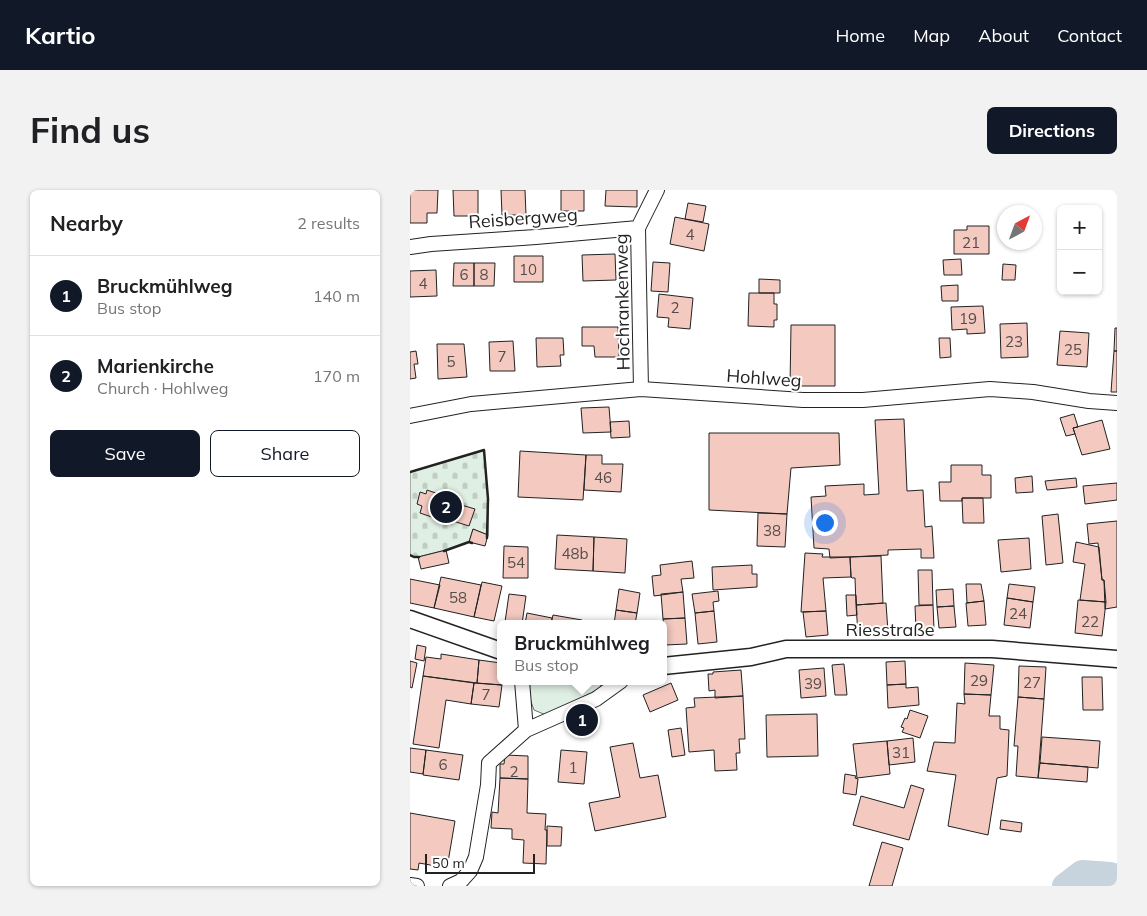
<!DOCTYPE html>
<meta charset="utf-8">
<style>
:root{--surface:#fff;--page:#f2f2f2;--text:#202124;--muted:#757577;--line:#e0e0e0;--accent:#111827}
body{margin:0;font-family:Mulish,sans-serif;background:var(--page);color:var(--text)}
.controls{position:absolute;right:15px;top:15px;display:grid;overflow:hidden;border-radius:8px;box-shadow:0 1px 4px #0004}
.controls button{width:45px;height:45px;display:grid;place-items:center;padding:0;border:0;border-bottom:1px solid var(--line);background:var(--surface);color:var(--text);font:25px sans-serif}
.compass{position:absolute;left:587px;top:15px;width:45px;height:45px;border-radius:50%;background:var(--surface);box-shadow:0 1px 4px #0004;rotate:41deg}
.scale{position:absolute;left:15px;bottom:12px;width:110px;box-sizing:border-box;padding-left:5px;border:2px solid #222;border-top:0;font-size:14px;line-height:18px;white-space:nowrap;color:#222;-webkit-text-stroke:4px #fff;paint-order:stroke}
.you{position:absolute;left:414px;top:332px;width:18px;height:18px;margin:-12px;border:4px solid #fff;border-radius:50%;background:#1a73e8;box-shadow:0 0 0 8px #1a73e833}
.badge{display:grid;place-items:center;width:32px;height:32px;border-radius:50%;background:var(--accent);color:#fff;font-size:16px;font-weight:700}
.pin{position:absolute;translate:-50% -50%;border:2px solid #fff;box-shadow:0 1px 5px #0006}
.popup{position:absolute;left:87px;top:430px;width:170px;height:65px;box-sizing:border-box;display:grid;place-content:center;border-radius:8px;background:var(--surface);filter:drop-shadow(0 1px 4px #0005);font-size:16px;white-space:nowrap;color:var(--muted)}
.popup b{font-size:19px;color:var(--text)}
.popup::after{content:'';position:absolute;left:50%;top:100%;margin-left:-10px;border:10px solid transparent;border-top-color:var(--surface)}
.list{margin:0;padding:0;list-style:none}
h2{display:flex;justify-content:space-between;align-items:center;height:65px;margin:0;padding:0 20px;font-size:21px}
h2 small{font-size:16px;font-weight:400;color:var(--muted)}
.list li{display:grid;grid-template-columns:32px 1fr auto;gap:15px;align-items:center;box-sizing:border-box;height:80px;padding:0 20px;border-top:1px solid var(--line)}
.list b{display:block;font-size:19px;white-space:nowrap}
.list p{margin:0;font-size:16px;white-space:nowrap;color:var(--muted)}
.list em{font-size:16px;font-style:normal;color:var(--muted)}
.actions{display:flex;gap:10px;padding:15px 20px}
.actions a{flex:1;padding:11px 0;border:1px solid var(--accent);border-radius:8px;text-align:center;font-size:18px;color:var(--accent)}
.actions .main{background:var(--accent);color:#fff}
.map{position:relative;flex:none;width:707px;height:696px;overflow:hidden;border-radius:8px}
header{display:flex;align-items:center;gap:30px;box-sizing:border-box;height:70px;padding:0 25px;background:var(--accent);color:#fff}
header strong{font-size:24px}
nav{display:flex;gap:28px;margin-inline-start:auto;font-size:18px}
.intro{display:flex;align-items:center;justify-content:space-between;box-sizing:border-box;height:120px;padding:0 30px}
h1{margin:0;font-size:35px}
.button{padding:12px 22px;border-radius:8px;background:var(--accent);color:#fff;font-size:18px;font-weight:700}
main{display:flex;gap:30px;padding:0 30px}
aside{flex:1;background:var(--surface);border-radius:8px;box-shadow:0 1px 4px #0004}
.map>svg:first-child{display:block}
</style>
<header>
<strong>Kartio</strong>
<nav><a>Home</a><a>Map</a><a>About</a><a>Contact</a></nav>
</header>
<div class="intro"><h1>Find us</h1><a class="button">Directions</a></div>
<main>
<aside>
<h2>Nearby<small>2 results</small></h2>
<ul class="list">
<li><span class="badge">1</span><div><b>Bruckmühlweg</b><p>Bus stop</p></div><em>140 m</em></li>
<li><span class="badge">2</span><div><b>Marienkirche</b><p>Church · Hohlweg</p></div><em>170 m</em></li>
</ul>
<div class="actions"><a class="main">Save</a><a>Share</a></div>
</aside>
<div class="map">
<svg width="707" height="696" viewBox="0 0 707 696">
<defs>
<pattern id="cemetery-stones" width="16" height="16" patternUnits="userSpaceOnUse" patternTransform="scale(1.25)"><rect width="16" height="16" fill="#e0efe3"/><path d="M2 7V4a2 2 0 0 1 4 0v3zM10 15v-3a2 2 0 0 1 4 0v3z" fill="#c0cdc2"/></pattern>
</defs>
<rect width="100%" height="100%" fill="#fff"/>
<path fill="#e0efe3" stroke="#6f6f6f" d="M120,491l70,1 1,6 -55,27 -12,-5 -5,-14z"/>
<path fill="url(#cemetery-stones)" stroke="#6f6f6f" d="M74,260l4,49v36l-15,-6 -4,13 -23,8 -28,7h-4l-4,-2v-83z"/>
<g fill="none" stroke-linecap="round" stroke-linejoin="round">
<path stroke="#c7d3dd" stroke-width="26" d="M655,696l17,-13 28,2 7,2"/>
</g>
<path fill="#f3c9c0" stroke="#222" d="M0,0h28l-1,23h-10v10h-17z
M43,0h25v26h-24z
M91,0h24l1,25h-24z
M151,0h23v21h-23z
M196,0h31v17l-32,-1z
M278,13l18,3 -3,16 -18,-3z
M265,27l34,7 -5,27 -34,-7z
M557,36h22v28h-35v-24h13z
M205,64l1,26 -33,1 -1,-26z
M104,66h29v26h-29z
M551,69l1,16h-18l-1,-15z
M243,72l17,1 -2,29 -17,-1z
M44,73h20v23h-21z
M64,73h21l-1,23h-20z
M593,74l13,1 -1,15h-13z
M26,80l1,26 -27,1v-26z
M349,89l21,1v13h-21z
M548,95v16h-16l-1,-15z
M339,103h25v11h3v16h-3v7l-26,-1z
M249,104l34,4 -3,31 -22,-2 1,-9 -12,-1z
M573,116l2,27 -18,1v-5l-15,1 -1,-23z
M617,133l1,34 -27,1 -1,-34z
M381,135h44v61h-45z
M172,137h36l1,30h-24l-1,-11h-12z
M705,138h2v23h-3z
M650,141l29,2 -2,34 -30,-2z
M126,148h27l1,17h-4l1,11 -24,1z
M529,148h11l1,19 -11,1z
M103,151l2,30h-25l-1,-29z
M27,154h27l3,33 -29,2z
M6,161l2,13h-4l2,14 -6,1v-27z
M704,161h3v41h-6z
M199,217l2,25 -28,1 -2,-25z
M664,224l4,13 -5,1 2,6 -9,2 -6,-18z
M494,229l3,72 16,-1 2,37 7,-1 2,32h-13v-9l-33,1v5l-58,3 -1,-9 -15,-1 -3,-51 15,-1 -1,-10 39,-2v11l15,-1 -4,-74z
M692,230l8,29 -28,6 -9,-27z
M219,231l1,16 -19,1 -1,-16z
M299,243h130l1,32 -49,3 -4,46 -78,-4z
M110,261l66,4 -3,45 -65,-3z
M176,265h16v9h21l-2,28 -37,-2z
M541,275h31v10h9v23h-29v3h-22l-1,-19h12z
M622,286l1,16 -17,1 -1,-15z
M666,288l1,9 -30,3 -2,-9z
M707,293v17l-32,4 -2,-18z
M17,300l32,11 -1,3 17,5 -6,17 -16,-5 -1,3 -32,-11 2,-7 -5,-2 3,-12 6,2z
M552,308h21l1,25h-21z
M348,323l29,1 -2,33 -28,-1z
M648,324l5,49 -17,2 -4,-49z
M707,331v86l-12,2 -1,-29h-2l-4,-37 -9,1 -2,-20z
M63,339l15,6 -3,11 -16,-4z
M147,345l37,2 -1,34 -38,-2z
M184,347l33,2 -2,34 -32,-2z
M619,348l2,31 -30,3 -3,-32z
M666,352l23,5 3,33h2l2,22 -26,-2 5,-36 -12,-2z
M94,356l24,1v31h-25z
M36,360l3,13 -28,6 -3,-12z
M395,363l18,1 -1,3h28l1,20 -28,1 3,33 -25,1z
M471,366l2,47 -27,2 -1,-27h-3l-1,-1 -1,-20z
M282,371l2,17 -13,1 2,13 -29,4 -2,-20 9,-1 -1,-10z
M342,375v9h5v13l-44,3 -1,-23z
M508,380h14l1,35h-14z
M31,387l40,8 -7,32 -40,-9z
M0,389l30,6 -6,23 -24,-5z
M72,392l20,4 -8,35 -20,-4z
M556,394h15l3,17 -17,2z
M599,394l26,3 -2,15 -26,-4z
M209,399l21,4 -3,20 -21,-3z
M543,399l1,17 -17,1 -1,-17z
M308,401l1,10 -6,1 1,9 -19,2 -3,-19z
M273,402l2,26 -22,1 -2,-25z
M99,404l17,2 -4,28 -17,-2z
M436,405h10l1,20 -10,1z
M597,408l26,4 -3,26 -26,-3z
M668,410l28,2 -4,34 -27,-3z
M574,411l2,24 -18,1 -2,-23z
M476,413l2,29 -30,2 -2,-29z
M523,415l1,24h-18l-1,-23z
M544,416l2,21 -17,1 -2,-21z
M206,420l21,3 -2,11h-21z
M304,421l3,31 -19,2 -3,-31z
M416,421l2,24 -22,2 -3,-25z
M117,423l25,5 -1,6h-26z
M143,425l29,5v4h-31z
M275,428l2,26 -22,1 -2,-26z
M7,455l9,2 -2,14 -9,-2z
M31,464l38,6 -2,23 -54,-7 3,-19 15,2z
M69,470l22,3 1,22 -25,-2z
M0,471l7,2 -5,25 -2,-1z
M495,471l1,23 -19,1 -1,-23z
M555,473l29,2 -3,30 -27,-1z
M434,474l3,31h-12l-3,-30z
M609,476l27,1 -2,32 -26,-2z
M414,478l2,28 -25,2 -2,-28z
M331,480l2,26 -28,2v-8l-6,1 -1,-17h5v-2z
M13,486l51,7 -3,21 -25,-4 -7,48 -26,-4z
M672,487h20l1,33h-20z
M64,493l28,2 -3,22 -28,-3z
M261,493l7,17 -28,12 -7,-17z
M496,494v4l12,-1 1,18 -31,3 -1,-23z
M554,504l27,1 -2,21h11v13l9,1 -2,46 -10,2 -9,57 -40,-9 8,-51 -29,-4 7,-29 21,1 2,-40 8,1z
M333,506l2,43h-6l1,14h-4l1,17 -22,1 -1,-21 -25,2 -3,-44 9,-1 -1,-9z
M608,507l26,2 -6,79 -22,-2 2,-30h-4z
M500,520l18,6 -8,22 -18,-6 2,-4 -3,-1 4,-9 2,1z
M407,524l1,42 -51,1 -1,-42z
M271,538l4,27 -13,2 -4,-27z
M632,547l58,4 -2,27 -58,-5z
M503,548l2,24 -26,3 -2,-24z
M477,551l3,33 -33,4 -4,-34z
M223,553l7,35 18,-3 8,42 -71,14 -6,-28 31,-6 -10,-50z
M0,558l16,2 -3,24 -13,-2z
M16,560l37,5 -4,25 -36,-5z
M151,560l26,2 -3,32 -26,-2z
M95,565l23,1v23l-28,-1v-14h4z
M630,573l48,4 -1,15 -49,-4z
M435,584l11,2 -1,2 3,1 -2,16 -13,-2z
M90,588l28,1 -1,34 19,1 -1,16h2l-1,34 -23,-1 1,-23 -12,-1v-10l-21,-1 1,-16 6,1z
M501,595l13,4 -15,51 -56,-15 8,-29 43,12z
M0,623l45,8 -8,47 -28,-5 -1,7 -8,-1z
M591,630l21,3 -1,9 -21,-3z
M137,636l15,1 -1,19h-14z
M472,652l21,6 -11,38h-23z"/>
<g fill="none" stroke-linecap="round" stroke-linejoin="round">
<defs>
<path id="minor" d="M0,57l21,-3 105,-7 102,-9
M231,199l-3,-161 19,-38
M0,226l61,-12 170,-15 162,11h60l127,-11 43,3 56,9 28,2
M116,540l70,-31 25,-18
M0,695l7,1
M40,696l11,-5 9,-10 6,-14 12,-72 1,-22 37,-33 -4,-49"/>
<path id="tertiary" d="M0,429l91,32
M253,476l88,-9 35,-8h206l125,10"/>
</defs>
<use href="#minor" stroke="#222" stroke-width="16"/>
<use href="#tertiary" stroke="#222" stroke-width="19"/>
<use href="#minor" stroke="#fff" stroke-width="14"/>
<use href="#tertiary" stroke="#fff" stroke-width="16"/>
<path stroke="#222" stroke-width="2.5" d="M0,282l74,-22 4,49 -1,39
M34,361l25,-9 3,1
M0,365l4,2h5"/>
</g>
<g text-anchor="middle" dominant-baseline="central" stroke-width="4" stroke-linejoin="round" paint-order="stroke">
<g font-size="15" fill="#564c4a">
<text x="280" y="44">4</text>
<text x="561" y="52">21</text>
<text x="118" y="79">10</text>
<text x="54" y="84">6</text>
<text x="74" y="84">8</text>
<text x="13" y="93">4</text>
<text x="265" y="117">2</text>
<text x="558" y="128">19</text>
<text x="604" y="151">23</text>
<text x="663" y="159">25</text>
<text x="92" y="166">7</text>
<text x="41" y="171">5</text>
<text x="193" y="287">46</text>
<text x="362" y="340">38</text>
<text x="165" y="363">48b</text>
<text x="106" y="372">54</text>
<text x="48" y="407">58</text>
<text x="608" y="423">24</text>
<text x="680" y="431">22</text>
<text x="569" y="490">29</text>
<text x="622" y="492">27</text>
<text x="403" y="493">39</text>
<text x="76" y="504">7</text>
<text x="491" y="562">31</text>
<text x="33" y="574">6</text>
<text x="163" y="577">1</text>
<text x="104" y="581">2</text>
</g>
<g font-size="18" fill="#222" stroke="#fff">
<text transform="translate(113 28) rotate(-4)">Reisbergweg</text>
<text transform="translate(212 112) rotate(-91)">Hochrankenweg</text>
<text transform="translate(354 188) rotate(4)">Hohlweg</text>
<text x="480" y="439">Riesstraße</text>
</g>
</g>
</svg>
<div class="controls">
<button>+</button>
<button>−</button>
</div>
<svg class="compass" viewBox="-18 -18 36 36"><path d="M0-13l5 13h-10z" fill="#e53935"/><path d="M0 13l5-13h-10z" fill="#757577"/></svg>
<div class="scale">50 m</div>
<div class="you"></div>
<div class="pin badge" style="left:172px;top:530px">1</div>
<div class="popup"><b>Bruckmühlweg</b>Bus stop</div>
<div class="pin badge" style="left:36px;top:317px">2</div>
</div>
</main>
